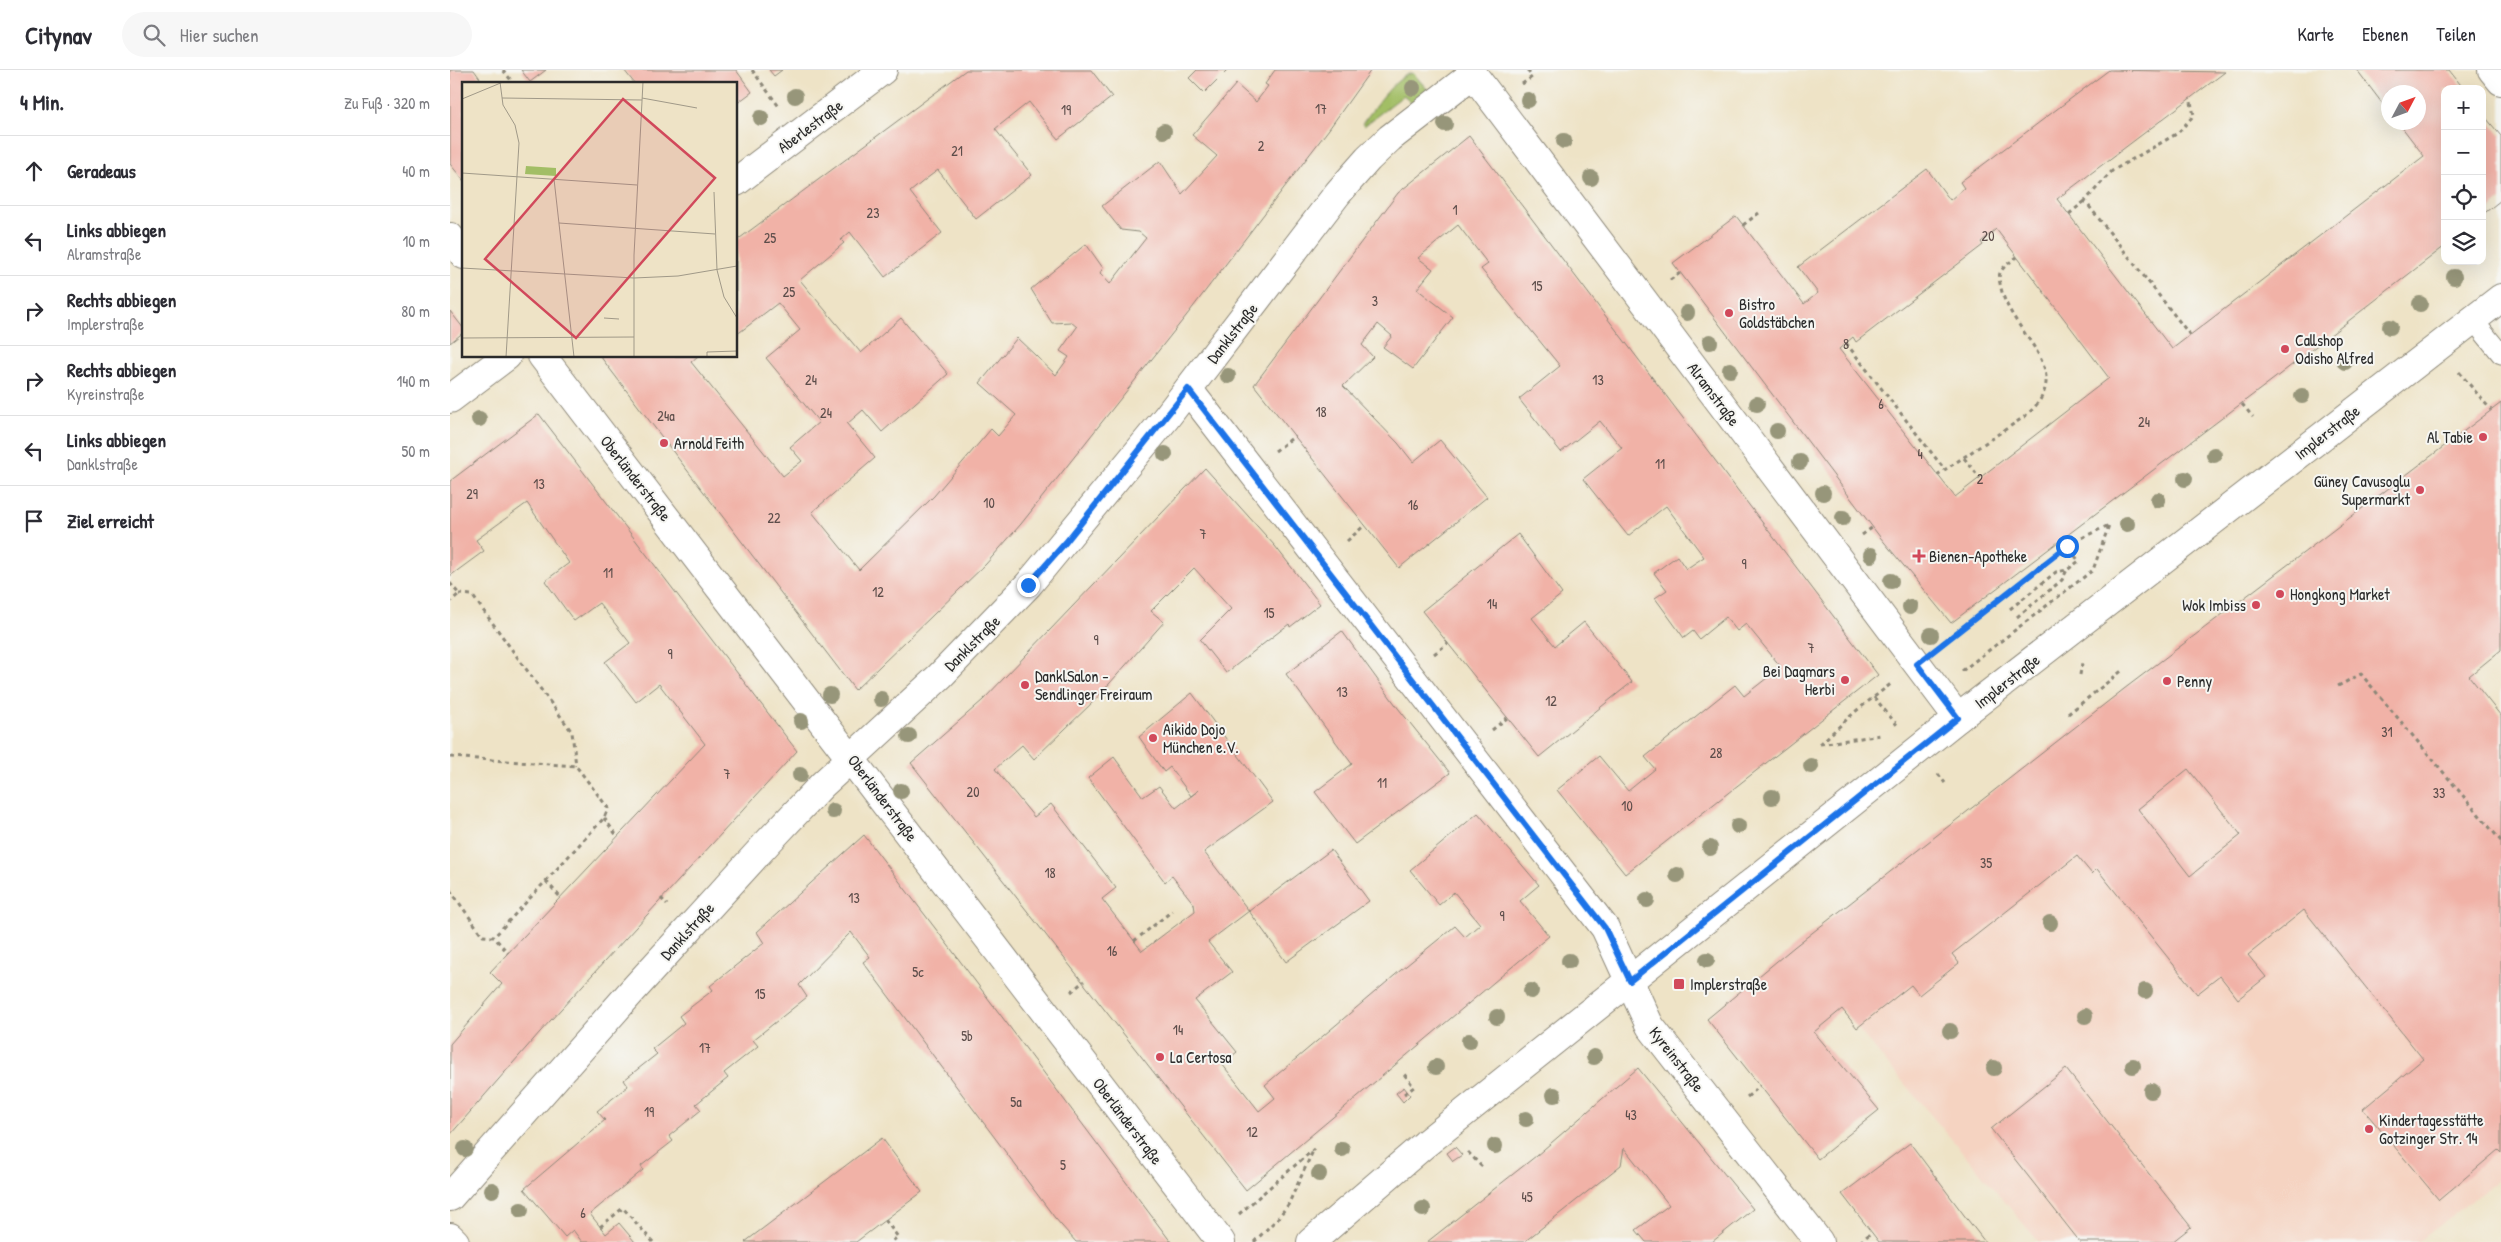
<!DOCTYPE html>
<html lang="de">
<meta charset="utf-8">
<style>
:root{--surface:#fff;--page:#f7f7f7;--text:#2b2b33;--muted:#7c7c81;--line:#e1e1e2}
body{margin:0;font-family:"Patrick Hand",sans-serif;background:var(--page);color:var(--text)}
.controls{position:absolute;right:15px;top:15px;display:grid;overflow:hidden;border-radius:10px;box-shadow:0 5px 20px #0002}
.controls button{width:45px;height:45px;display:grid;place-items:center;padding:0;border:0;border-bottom:1px solid var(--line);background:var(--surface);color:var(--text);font:25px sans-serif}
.compass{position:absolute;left:1931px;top:15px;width:45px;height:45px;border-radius:50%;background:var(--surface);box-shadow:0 5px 20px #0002;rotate:49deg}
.stop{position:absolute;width:15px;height:15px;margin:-11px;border:4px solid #1a73e8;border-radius:50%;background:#fff}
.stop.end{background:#1a73e8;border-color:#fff;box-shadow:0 1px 5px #0008}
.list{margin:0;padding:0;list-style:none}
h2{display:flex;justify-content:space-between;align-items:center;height:65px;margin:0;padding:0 20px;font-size:21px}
h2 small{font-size:16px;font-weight:400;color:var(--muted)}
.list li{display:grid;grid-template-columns:32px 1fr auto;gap:15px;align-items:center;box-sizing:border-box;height:70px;padding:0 20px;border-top:1px solid var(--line)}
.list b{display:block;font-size:19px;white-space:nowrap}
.list p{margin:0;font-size:16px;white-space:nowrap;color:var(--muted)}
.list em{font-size:16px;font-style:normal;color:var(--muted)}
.icon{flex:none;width:28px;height:28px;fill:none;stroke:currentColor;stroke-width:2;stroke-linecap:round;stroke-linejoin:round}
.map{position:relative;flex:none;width:2051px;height:1172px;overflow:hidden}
header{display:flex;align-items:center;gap:30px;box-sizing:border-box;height:70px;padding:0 25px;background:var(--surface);border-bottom:1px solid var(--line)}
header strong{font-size:24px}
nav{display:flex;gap:28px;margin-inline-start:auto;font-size:18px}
.search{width:350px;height:45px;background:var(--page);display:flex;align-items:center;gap:12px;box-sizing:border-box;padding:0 18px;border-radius:28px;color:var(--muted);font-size:19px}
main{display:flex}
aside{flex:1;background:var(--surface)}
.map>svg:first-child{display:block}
</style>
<header>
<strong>Citynav</strong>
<div class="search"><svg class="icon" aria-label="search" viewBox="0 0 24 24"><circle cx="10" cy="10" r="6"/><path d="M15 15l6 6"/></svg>Hier suchen</div>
<nav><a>Karte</a><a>Ebenen</a><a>Teilen</a></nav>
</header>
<main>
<aside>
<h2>4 Min.<small>Zu Fuß · 320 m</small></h2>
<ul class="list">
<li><svg class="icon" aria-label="ahead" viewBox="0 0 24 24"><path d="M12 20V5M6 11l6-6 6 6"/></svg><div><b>Geradeaus</b></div><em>40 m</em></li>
<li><svg class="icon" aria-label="left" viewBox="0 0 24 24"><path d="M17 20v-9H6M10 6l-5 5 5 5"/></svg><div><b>Links abbiegen</b><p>Alramstraße</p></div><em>10 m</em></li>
<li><svg class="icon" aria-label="right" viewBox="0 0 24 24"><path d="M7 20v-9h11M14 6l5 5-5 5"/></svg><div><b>Rechts abbiegen</b><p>Implerstraße</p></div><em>80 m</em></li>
<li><svg class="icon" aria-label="right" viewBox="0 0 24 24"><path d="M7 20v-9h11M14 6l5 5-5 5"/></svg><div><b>Rechts abbiegen</b><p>Kyreinstraße</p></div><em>140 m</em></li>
<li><svg class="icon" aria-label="left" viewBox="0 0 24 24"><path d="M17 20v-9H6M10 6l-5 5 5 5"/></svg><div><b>Links abbiegen</b><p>Danklstraße</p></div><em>50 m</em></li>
<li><svg class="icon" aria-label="arrive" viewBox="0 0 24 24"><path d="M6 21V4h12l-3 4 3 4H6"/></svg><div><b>Ziel erreicht</b></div></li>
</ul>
</aside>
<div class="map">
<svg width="2051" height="1172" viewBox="0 0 2051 1172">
<rect width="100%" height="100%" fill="#f6f6f2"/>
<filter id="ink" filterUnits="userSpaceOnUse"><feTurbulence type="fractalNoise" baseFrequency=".02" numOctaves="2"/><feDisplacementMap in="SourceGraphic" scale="10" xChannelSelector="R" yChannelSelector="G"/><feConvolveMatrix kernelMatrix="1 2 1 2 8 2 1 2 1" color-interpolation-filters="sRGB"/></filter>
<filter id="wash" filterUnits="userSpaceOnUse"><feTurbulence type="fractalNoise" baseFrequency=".0096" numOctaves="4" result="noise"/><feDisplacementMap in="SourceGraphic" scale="20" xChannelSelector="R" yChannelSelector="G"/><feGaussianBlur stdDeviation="1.12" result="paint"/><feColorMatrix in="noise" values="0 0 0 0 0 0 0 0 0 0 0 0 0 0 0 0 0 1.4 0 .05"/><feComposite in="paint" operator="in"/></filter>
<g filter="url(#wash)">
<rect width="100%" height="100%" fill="#eee3c6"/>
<path fill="#f5d3c1" d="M1613,667l125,32 313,384v25l-84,64h-378l-182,-214 -63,-81z"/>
<path fill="#a2be65" stroke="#667448" d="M963,3l15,17 -17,14 -7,-9 -40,31 -2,-2c11,-14 34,-49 51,-51z"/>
<g id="blocks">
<path fill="#f1b2a7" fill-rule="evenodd" d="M0,0h24l10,14h-20v97l-14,-17z
M71,0h25l-16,12z
M174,0h112l16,22 -16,12v-20h-101z
M319,0h13l-8,6z
M516,0h125l21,27 -54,42 -29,-37 -34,27 37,46 -56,44 -38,-49 -12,9 -16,13 32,41 -57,44 -35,-45 -9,8 3,3 -44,37 61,73 40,-35 47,56 -66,58 -19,-22 -16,14 28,34 -63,54 47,58 75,-74 57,-67 7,7 18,-21 -36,-32 37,-45 39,37 13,-18 -9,-6 17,-24 -6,-5 -19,1 -21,-34 55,-45 17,24 -3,5 10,11 36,-46 -7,-6 -18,-2 -19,-24 58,-45 22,33 35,-38 -25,-21 44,-51 20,18 12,-16 -3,-2 10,-14h96l-42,59 -139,182 -169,213 -35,40 -131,126 -255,-334h98l-7,6 92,114 19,-15 -12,-14 29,-25 -53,-64 34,-28 -22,-27 -42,32v-94z
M747,0h30l-23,23 -15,-15z
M1659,0l116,2 -168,127 115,150 252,-193 -26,-34h20v-30h-30v19l-31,-41h92l15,19h-19v157l-170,132 -324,245 -71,-86 -207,-274 63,-47 68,88 14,-11 -20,-26 129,-98 23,31 14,-12 -4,-6zM1546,159l113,149 -154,119 -116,-148 14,-12 3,5 127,-97 -2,-3z
M2032,43l19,23v64l-19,15z
M1019,66l409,539 -253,199 -68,-84 42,-34 29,35 27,-22 -10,-12 90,-72 9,11 37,-29 -35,-43 -9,7 -11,-14 -27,22 -6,-8 -9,7 -29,-40 12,-8 -13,-17 23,-17 9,13 18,-12 -38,-51 -38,30 -45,-57 39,-31 -22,-27 -39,31 -42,-53 41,-33 -79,-97 7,-5 -30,-39 -40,33 15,11 -16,20 36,28 -40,52 -30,-22 9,-11 -14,-12 -16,21 11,12 -30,29 55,57 15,19 27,-22 47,57 -88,71 -145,-183 144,-192z
M0,241l14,18v3l-14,11z
M2051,333v247l-32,26 32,40v437l-3,-3 -59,50 -76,-91 60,-50 -119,-149 -56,45 18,22 -28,22 -18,-23 -23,18 -100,-125 -5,5 -15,-18 -125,98 7,9 -40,32 -8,-10 -54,43 -15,-19 -28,23 65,78 -61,49 -111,-140 87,-72 330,-258zM1738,699l53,66 -51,41 -52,-67z
M89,344l258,337 -257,281 -90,103v-91l52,-60 -12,-12 215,-228 -46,-60 -23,18 -31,-40 25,-19 -31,-40 -25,18 -29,-40 24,-18 -42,-60 -51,37 8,11 -34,25v-95z
M755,398l70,78 45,58 -30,23 -1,-3 -63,49 -26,-33 31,-31 -37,-41 -43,43 13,11 -70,79 -60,58 -12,-14 -27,24 39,48 17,-13 65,84 -14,11 40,52 53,-40 -1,-7 -22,-28 -7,6 -77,-104 26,-21 29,40 16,-11 17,22 23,-18 -8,6 -21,-29 -6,5 -25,-35 53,-44 81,109 -69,50 45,59 -41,31 24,30 -37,28 42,52 -15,12 37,47 16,-13 -10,-13 136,-115 54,-44 10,11 15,-13 -26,-32 -15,13 -29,-35 68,-57 61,72 -19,16 29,35 -303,254 -335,-427 72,-63z
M1068,464l44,60 -30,24 23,28 29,-24 48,60 -93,75 -117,-146z
M892,561l56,77 52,65 -95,71 -40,-52 37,-28 -66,-90z
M414,765l87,114 220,293h-95l-21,-24 -192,-256 7,-5 -19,-25 -52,53 8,12 -54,43 5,6 -34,27 4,5 -32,26 5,6 -32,26 4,5 -32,25 2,4 -53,44 16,20 13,-11 16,19h-53l-9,-12 -8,7 -41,-48 81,-69 -8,-9 31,-25 -4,-6 33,-26 -5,-5 32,-26 -5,-7 34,-26 -3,-4 54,-43 -7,-11z
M881,780l38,51 -83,61 -37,-51z
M1188,998l115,141 -41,33h-66l-10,-12 33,-25 -45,-57 -3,17 -97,77h-97l109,-86z
M1616,999l125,158 -19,15h-92l-89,-113z
M954,1017l6,8 -7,7 -7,-9z
M432,1068l40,54 -37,28 -29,22h-111z
M1460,1073l54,72 21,27h-106l-37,-48z
M1005,1077l7,8 -9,6 -6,-8z"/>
</g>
</g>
<g filter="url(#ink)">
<use href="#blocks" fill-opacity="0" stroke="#8c8778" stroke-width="1"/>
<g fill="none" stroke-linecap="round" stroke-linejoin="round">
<defs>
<path id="service" d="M2023,250l28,34"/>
<path id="minor" d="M1020,0l488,648
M2042,0l9,11
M286,112l147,-112
M0,167l14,18
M92,286l679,886
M738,319l417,539 45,98 169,216
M0,329l57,-43
M0,1127l183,-207 136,-149 53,-56 118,-109 88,-91 138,-167 172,-225 30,-34 22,-21 83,-64
M0,1167l5,5"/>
<path id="secondary" d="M861,1172l114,-98 533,-426 543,-420"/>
</defs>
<use href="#service" stroke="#8c8778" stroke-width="21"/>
<use href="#minor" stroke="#8c8778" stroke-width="30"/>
<use href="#secondary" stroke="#8c8778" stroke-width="30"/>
<path stroke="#8c8778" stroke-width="3" stroke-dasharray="4 4" stroke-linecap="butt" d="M53,0l11,14
M302,0l28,38
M1072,14l10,-7 -5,-7
M1619,144l16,-13
M1293,155l16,-12
M1220,210l10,-7
M1740,265l-105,-134 27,-30 66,-38 16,-18 -4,-17
M1396,273l99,127
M2009,302l32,38
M1792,334l11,13
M825,381l20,-15
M1514,388l16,20
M1487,405l87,-58c57,-46 -13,-82 -23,-129 -1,-5 -3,-11 -1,-15 3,-7 12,-12 17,-16
M1412,465l11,-8
M897,471l18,-16
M0,513l9,11 -9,8
M9,524l13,1 100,137 4,34
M1560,539l46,-37 11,-2 12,-9 -12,-15
M1567,547l45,-37 5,-10
M1492,574l129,-101 38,-18
M984,584l14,-11
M1512,601l131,-101 16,-45
M1630,605l2,-12
M1888,616l23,-12 140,167
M1424,627l23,28
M1618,644l56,-45
M1042,660l15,-12
M1370,674l61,-9
M1370,674l36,-33 36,-28
M0,687l126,9 32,42 -4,10 -110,119
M1488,704l7,9
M154,748l13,18
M96,811l14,16
M0,820l33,46 11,1 14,16
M211,828l6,7
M684,871l38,-30
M621,922l13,-11
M954,1024l10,-7 -10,-13
M1297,1027l13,-11
M1018,1082l15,16
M789,1144l75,-65
M435,1150l13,17 -7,5
M150,1157l23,-19 30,34
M804,1172l24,-24 10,-13 25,-54
M1410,1172l12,-10"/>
<use href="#service" stroke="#fff" stroke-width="19"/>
<use href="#minor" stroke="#fff" stroke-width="28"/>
<use href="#secondary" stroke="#fff" stroke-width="28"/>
</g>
<g fill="#97967a">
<circle cx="963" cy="18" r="8"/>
<circle cx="345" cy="26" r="8"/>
<circle cx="1078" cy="30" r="8"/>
<circle cx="311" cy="48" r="8"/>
<circle cx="995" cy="54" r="8"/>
<circle cx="714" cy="61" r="8"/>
<circle cx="1114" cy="71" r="8"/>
<circle cx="1141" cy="108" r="8"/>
<circle cx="2004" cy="207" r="8"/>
<circle cx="1970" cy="234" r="8"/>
<circle cx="1237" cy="243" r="8"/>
<circle cx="1940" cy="257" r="8"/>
<circle cx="1260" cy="272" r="8"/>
<circle cx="1895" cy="292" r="8"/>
<circle cx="1280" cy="300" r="8"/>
<circle cx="778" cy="306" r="8"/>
<circle cx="1852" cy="326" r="8"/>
<circle cx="1307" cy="334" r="8"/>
<circle cx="29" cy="349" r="8"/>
<circle cx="1327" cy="361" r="8"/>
<circle cx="715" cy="384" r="8"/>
<circle cx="1764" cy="385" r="8"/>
<circle cx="1350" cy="392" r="8"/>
<circle cx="1735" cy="409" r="8"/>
<circle cx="1373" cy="423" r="8"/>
<circle cx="1708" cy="430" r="8"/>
<circle cx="1393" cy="448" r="8"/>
<circle cx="1677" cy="454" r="8"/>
<circle cx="1421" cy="485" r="8"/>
<circle cx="1441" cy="511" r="8"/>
<circle cx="1460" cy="537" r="8"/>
<circle cx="1481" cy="565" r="8"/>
<circle cx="380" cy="625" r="8"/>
<circle cx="431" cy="629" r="8"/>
<circle cx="351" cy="651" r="8"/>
<circle cx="459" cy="666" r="8"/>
<circle cx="1361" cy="696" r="8"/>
<circle cx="350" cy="705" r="8"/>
<circle cx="451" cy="721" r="8"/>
<circle cx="1322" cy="727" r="8"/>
<circle cx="383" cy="741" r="8"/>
<circle cx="1288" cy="756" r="8"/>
<circle cx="1260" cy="778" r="8"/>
<circle cx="1227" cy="805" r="8"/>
<circle cx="1197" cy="830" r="8"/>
<circle cx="1600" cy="853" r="8"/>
<circle cx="1257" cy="890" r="8"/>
<circle cx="1119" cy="891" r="8"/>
<circle cx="1081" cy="921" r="8"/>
<circle cx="1695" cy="921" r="8"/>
<circle cx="1635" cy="946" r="8"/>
<circle cx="1047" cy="947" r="8"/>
<circle cx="1500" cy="961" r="8"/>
<circle cx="1019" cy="971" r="8"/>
<circle cx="1144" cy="987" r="8"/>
<circle cx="1683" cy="996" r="8"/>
<circle cx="986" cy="997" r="8"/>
<circle cx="1544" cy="998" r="8"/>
<circle cx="1701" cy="1021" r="8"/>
<circle cx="1104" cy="1025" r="8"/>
<circle cx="1076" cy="1049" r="8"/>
<circle cx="1045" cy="1076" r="8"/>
<circle cx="15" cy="1079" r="8"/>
<circle cx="892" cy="1079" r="8"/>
<circle cx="869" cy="1104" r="8"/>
<circle cx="42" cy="1120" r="8"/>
<circle cx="973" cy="1139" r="8"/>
<circle cx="71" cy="1140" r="8"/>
</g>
</g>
<g fill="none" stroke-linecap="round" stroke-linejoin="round" filter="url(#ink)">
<path stroke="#1a73e8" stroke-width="6" d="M578,515l38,-43 122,-153 417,539 25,53 328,-263 -41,-54 150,-118"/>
</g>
<g fill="#d1495b" stroke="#f6f6f2" stroke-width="2">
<circle cx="1279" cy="243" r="5"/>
<circle cx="1835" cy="279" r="5"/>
<circle cx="2033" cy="367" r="5"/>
<circle cx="214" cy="373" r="5"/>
<circle cx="1970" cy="420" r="5"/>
<path d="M1466.5 478.5h5v5h5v5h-5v5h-5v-5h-5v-5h5z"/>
<circle cx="1830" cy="524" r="5"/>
<circle cx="1806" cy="535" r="5"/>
<circle cx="1395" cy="610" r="5"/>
<circle cx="1717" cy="611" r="5"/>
<circle cx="575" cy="615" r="5"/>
<circle cx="703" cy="668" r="5"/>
<rect x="1223" y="908" width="12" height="12" rx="2.5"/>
<circle cx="710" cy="987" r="5"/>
<circle cx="1919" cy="1059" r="5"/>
</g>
<g text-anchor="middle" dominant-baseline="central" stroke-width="4" stroke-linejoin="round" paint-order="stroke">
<g font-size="14" fill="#5c4d4a">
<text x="871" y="38">17</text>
<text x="616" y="39">19</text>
<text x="811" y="75">2</text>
<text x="507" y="80">21</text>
<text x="1005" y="139">1</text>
<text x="423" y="142">23</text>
<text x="1538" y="165">20</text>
<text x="320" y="167">25</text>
<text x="1087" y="215">15</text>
<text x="339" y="221">25</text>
<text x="925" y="230">3</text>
<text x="1396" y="273">8</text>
<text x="361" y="309">24</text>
<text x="1148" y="309">13</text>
<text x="1431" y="333">6</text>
<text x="871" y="341">18</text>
<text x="376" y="342">24</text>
<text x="216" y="345">24a</text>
<text x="1694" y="351">24</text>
<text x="1470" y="383">4</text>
<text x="1210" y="393">11</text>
<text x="1530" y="408">2</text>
<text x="89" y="413">13</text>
<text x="22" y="423">29</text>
<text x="539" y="432">10</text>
<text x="963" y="434">16</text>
<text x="324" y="447">22</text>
<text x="753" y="463">7</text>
<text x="1294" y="493">9</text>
<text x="158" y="502">11</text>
<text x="428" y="521">12</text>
<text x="1042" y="533">14</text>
<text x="819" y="542">15</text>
<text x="646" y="569">9</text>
<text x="1361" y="577">7</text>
<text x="220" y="583">9</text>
<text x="892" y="621">13</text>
<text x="1101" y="630">12</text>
<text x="1937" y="661">31</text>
<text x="1266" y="682">28</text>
<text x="277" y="703">7</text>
<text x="932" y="712">11</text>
<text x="523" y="721">20</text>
<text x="1989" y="722">33</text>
<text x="1177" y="735">10</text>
<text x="1536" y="792">35</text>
<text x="600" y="802">18</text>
<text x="404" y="827">13</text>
<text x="1052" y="845">9</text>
<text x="662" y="880">16</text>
<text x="468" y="901">5c</text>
<text x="310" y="923">15</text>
<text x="728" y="959">14</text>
<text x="517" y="965">5b</text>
<text x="255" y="977">17</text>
<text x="566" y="1031">5a</text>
<text x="199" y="1041">19</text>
<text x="1181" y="1044">43</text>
<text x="802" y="1061">12</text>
<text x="613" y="1094">5</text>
<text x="1077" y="1126">45</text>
<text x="133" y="1142">6</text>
</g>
<g font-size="16" fill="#2b2b2b" stroke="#f6f6f2">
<text transform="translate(360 56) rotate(-37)">Aberlestraße</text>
<text transform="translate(782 263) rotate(-52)">Danklstraße</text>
<text transform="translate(1264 324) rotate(53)">Alramstraße</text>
<text transform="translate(1877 362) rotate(-38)">Implerstraße</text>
<text transform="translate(186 408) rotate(52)">Oberländerstraße</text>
<text transform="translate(522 573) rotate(-45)">Danklstraße</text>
<text transform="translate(1557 611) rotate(-38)">Implerstraße</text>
<text transform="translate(433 728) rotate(53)">Oberländerstraße</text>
<text transform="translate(237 861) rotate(-48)">Danklstraße</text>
<text transform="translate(1227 989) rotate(52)">Kyreinstraße</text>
<text transform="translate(678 1051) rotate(53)">Oberländerstraße</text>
</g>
<g font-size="16" fill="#2b2b2b" stroke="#f6f6f2" text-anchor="start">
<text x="1289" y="234">Bistro<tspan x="1289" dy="18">Goldstäbchen</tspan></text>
<text x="1845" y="270">Callshop<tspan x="1845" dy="18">Odisho Alfred</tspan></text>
<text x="2023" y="367" text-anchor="end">Al Tabie</text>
<text x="224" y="373">Arnold Feith</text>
<text x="1960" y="411" text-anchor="end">Güney Cavusoglu<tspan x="1960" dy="18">Supermarkt</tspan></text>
<text x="1479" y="486">Bienen-Apotheke</text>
<text x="1840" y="524">Hongkong Market</text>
<text x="1796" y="535" text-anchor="end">Wok Imbiss</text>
<text x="1385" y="601" text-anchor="end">Bei Dagmars<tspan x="1385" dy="18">Herbi</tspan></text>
<text x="585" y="606">DanklSalon -<tspan x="585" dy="18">Sendlinger Freiraum</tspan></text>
<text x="1727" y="611">Penny</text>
<text x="713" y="659">Aikido Dojo<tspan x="713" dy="18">München e.V.</tspan></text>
<text x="1240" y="914">Implerstraße</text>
<text x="720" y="987">La Certosa</text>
<text x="1929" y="1050">Kindertagesstätte<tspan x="1929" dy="18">Gotzinger Str. 14</tspan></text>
</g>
</g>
<g transform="translate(12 12)">
<rect width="275" height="275" fill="#eee3c6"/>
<path d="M64,84l30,2v8l-31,-2z" fill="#a2be65"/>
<path fill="none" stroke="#a09988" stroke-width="1" d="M38,0l3,23 12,20 4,18 -13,214M40,16l140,2M180,16l55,10M0,17l41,-17M0,91l175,12M92,97l20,178M252,110l3,78 7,27 13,21M97,141l156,11M0,186l172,10 44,-2 59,-10M142,236l15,1M0,256l172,-1M172,275v-102l9,-173M245,275v-5l30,-1"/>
<path fill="#d1495b" fill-opacity="0.15" stroke="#d1495b" stroke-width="2.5" d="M161,17l92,79 -139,160 -91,-79z"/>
<rect width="275" height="275" fill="none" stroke="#2b2b2b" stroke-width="2.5"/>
</g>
</svg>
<div class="controls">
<button>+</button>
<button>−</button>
<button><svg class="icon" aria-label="locate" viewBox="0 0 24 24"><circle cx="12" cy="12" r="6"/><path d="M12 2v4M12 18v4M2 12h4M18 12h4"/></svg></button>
<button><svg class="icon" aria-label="layers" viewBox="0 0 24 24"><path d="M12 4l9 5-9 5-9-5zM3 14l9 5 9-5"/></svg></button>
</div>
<svg class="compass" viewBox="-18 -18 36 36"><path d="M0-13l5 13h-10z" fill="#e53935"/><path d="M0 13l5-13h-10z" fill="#7c7c81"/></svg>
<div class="stop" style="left:1617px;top:476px"></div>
<div class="stop end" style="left:578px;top:515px"></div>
</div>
</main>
